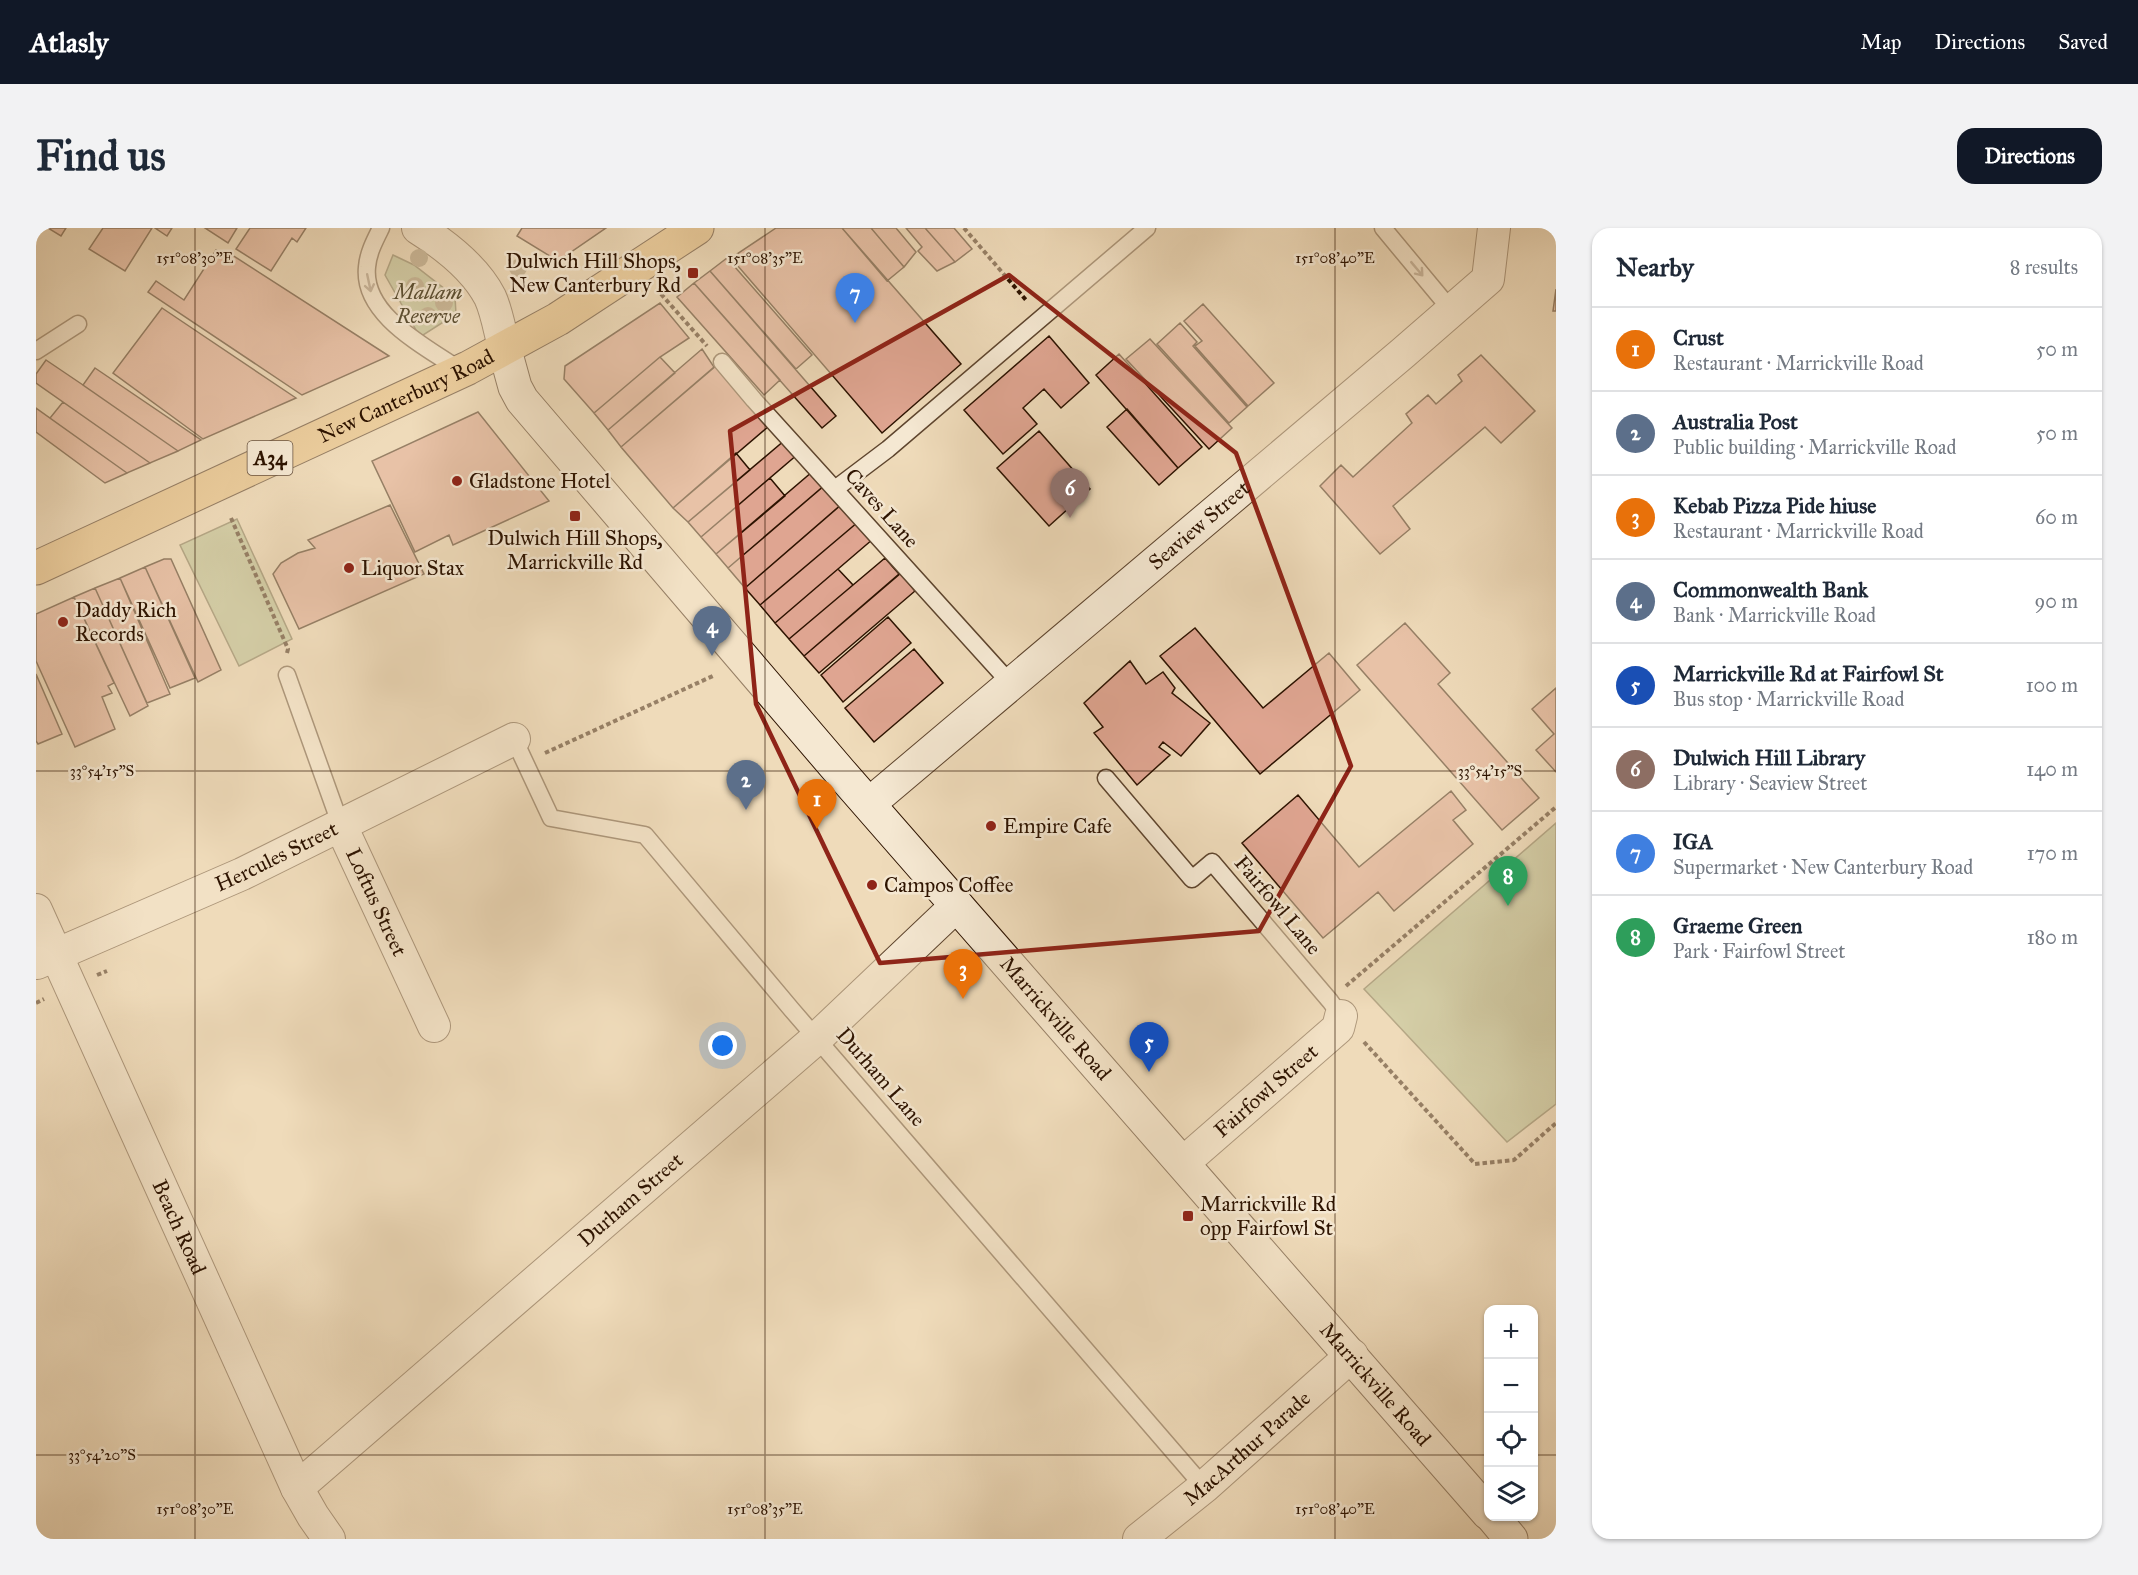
<!DOCTYPE html>
<meta charset="utf-8">
<style>
:root{--surface:#fff;--page:#f2f2f3;--text:#1f2937;--muted:#747a83;--line:#e0e1e3;--accent:#111827}
body{margin:0;font-family:"IM FELL Great Primer",serif;background:var(--page);color:var(--text)}
.controls{position:absolute;right:18px;bottom:18px;display:grid;overflow:hidden;border-radius:12px;box-shadow:0 2px 4px #0004}
.controls button{width:54px;height:54px;display:grid;place-items:center;padding:0;border:0;border-bottom:2px solid var(--line);background:var(--surface);color:var(--text);font:30px sans-serif}
.you{position:absolute;left:687px;top:818px;width:21px;height:21px;margin:-15px;border:4px solid #fff;border-radius:50%;background:#1a73e8;box-shadow:0 0 0 9px #1a73e833}
.badge{display:grid;place-items:center;width:39px;height:39px;border-radius:50%;background:var(--accent);color:#fff;font-size:20px;font-weight:700}
.pin{position:absolute;translate:-50% -50px;filter:drop-shadow(0 2px 3px #0008)}
.pin::after{content:'';position:absolute;top:32px;width:21px;height:18px;background:inherit;clip-path:polygon(0 0,100% 0,50% 100%)}
.list{margin:0;padding:0;list-style:none}
h2{display:flex;justify-content:space-between;align-items:center;height:78px;margin:0;padding:0 24px;font-size:26px}
h2 small{font-size:20px;font-weight:400;color:var(--muted)}
.list li{display:grid;grid-template-columns:39px 1fr auto;gap:18px;align-items:center;box-sizing:border-box;height:84px;padding:0 24px;border-top:2px solid var(--line)}
.list b{display:block;font-size:22px;white-space:nowrap}
.list p{margin:0;font-size:20px;white-space:nowrap;color:var(--muted)}
.list em{font-size:20px;font-style:normal;color:var(--muted)}
.icon{flex:none;width:33px;height:33px;fill:none;stroke:currentColor;stroke-width:2;stroke-linecap:round;stroke-linejoin:round}
.map{position:relative;flex:none;width:1520px;height:1311px;overflow:hidden;border-radius:18px}
header{display:flex;align-items:center;gap:36px;box-sizing:border-box;height:84px;padding:0 30px;background:var(--accent);color:#fff}
header strong{font-size:28px}
nav{display:flex;gap:33px;margin-inline-start:auto;font-size:21px}
.intro{display:flex;align-items:center;justify-content:space-between;box-sizing:border-box;height:144px;padding:0 36px}
h1{margin:0;font-size:42px}
.button{padding:15px 27px;border-radius:18px;background:var(--accent);color:#fff;font-size:21px;font-weight:700}
main{display:flex;gap:36px;padding:0 36px}
aside{flex:1;background:var(--surface);border-radius:18px;box-shadow:0 2px 4px #0004}
.map>svg:first-child{display:block}
</style>
<header>
<strong>Atlasly</strong>
<nav><a>Map</a><a>Directions</a><a>Saved</a></nav>
</header>
<div class="intro"><h1>Find us</h1><a class="button">Directions</a></div>
<main>
<div class="map">
<svg width="1520" height="1311" viewBox="0 0 1520 1311">
<rect width="100%" height="100%" fill="#efdbba"/>
<filter id="stains"><feTurbulence type="fractalNoise" baseFrequency=".00333" numOctaves="4"/><feColorMatrix values="0 0 0 0 .2 0 0 0 0 .09 0 0 0 0 .02 0 0 0 .5 -.17"/></filter>
<radialGradient id="worn" r=".72"><stop offset=".6" stop-color="#630" stop-opacity="0"/><stop offset="1" stop-color="#630" stop-opacity=".3"/></radialGradient>
<path fill="#b5c192" stroke="#716a49" stroke-width="1.5" d="M357,27l21,10 41,32 1,17 -36,23 -35,-62z
M201,291l55,120 -53,27 -59,-121z
M1520,595v281l-49,38 -143,-153z"/>
<path fill="#dfa591" stroke="#2d1300" stroke-width="1.5" d="M12,0h18l-5,8z
M67,0h49l-27,43 -36,-22z
M119,0h17l-5,8z
M169,0h32l-9,15z
M214,0h56l-9,14 -5,-4 -21,33 -35,-22z
M486,0h84l-48,33 -41,-25z
M740,0h66l119,136 -79,69 -151,-175z
M806,0h29l33,39 -17,14z
M835,0h25l20,24 -12,15z
M870,0h19l30,34 -18,9 -19,-20 4,-4z
M889,0h29l18,21 -17,13z
M180,22l10,6 3,-3 160,103 -87,39 -154,-103 8,-11 28,19z
M691,30l85,97 -16,14 -86,-98z
M674,43l126,145 -14,12 -128,-145z
M658,55l86,97 -16,15 -87,-98z
M1520,61v22h-3z
M624,75l29,35 -29,19 -66,56 -30,-34 1,-13z
M1167,76l71,79 -26,23 -53,-60 7,-5 -18,-20z
M126,80l134,90 -93,41 -90,-66z
M1144,95l17,19 -4,4 54,61 -18,16 -72,-79z
M1013,108l40,47 -28,25 -17,-19 -21,19 14,16 -34,30 -39,-44z
M1114,111l82,89 -23,21 -83,-90z
M666,121l12,18 -93,80 -13,-17z
M1083,126l83,93 -24,21 -82,-93z
M1445,127l54,56 -34,32 -16,-16 -92,79 17,23 -30,25 -60,-68 21,-21 12,12 59,-54 -6,-9 22,-19 8,9 26,-23 -4,-6z
M624,129l15,16 -67,57 -14,-17z
M10,132l37,25 95,66 -28,12 -114,-80v-9z
M681,137l52,61 -96,82 -52,-61z
M59,140l106,72 -23,11 -95,-66z
M27,174l87,61 -23,10 -77,-55z
M0,180l91,65 -22,10 -69,-51z
M1091,181l51,59 -19,17 -52,-58z
M442,184l71,89 -96,44 -4,-10 -34,17 -43,-91z
M1003,203l51,58 -41,37 -52,-58z
M749,212l13,14 -97,83 -13,-15z
M700,225l14,17 -62,52 -15,-14z
M776,244l13,13 -97,83 -12,-14z
M734,250l15,18 -69,58 -15,-17z
M790,256l17,19 -98,85 -17,-20z
M806,276l16,18 -98,83 -15,-17z
M354,277l34,69 -125,55 -26,-55 8,-11 17,-10 17,-5 -7,-8z
M822,294l15,17 -98,84 -15,-18z
M849,330l14,16 -95,82 -15,-17z
M128,331h7l50,111 -23,12 -53,-115z
M109,339l50,111 -25,10 -50,-110z
M802,341l15,16 -64,54 -14,-16z
M865,345l14,18 -96,82 -15,-17z
M84,350l50,116 -23,9 -52,-115z
M59,360l53,118 -18,10 -56,-119z
M38,369l40,86 -6,3 4,7 -10,4 13,32 -40,18 -39,-86v-47z
M852,389l23,26 -68,59 -22,-27z
M1369,395l45,50 -12,11 101,114 -37,32 -145,-165z
M1159,400l68,80 66,-55 31,37 -100,84 -100,-118z
M878,421l29,34 -69,59 -29,-34z
M1094,433l16,23 17,-12 12,16 -3,5 38,30 -29,33 -18,-14 -4,5 11,8 -33,30 -43,-52 9,-6 -19,-24z
M0,446l26,60 -24,10 -2,-3z
M1520,460v84l-20,-22 18,-16 -22,-25z
M1415,563l15,19 -13,10 20,24 -79,67 -16,-19 -55,46 -81,-95 56,-48 61,72z"/>
<g fill="none" stroke-linecap="round" stroke-linejoin="round">
<defs>
<path id="lane" d="M345,0c-6,12 -13,25 -14,39 -5,49 60,80 94,104
M1347,0l69,83
M0,123l42,-27
M686,134l32,38 257,284
M799,261l53,-40 259,-221
M251,447l54,151
M478,511l37,79 94,17 147,175 412,477
M1070,550l86,101 20,-17 118,139 11,15"/>
<g id="street">
<path d="M382,0c27,17 57,40 72,69 7,15 10,35 14,50"/>
<path id="s1" d="M833,576l534,-451 85,-74 6,-51"/>
<path id="s2" d="M305,598l93,200"/>
<path id="s3" d="M0,682l261,578 16,28 16,23"/>
<path id="s4" d="M1,735l205,-89 272,-135"/>
<path id="s5" d="M1147,935l155,-135 3,-12"/>
<path id="s6" d="M261,1260l520,-450 140,-133"/>
<path id="s7" d="M1103,1311l65,-52 148,-132"/>
</g>
<g id="secondary">
<path id="s8" d="M468,119l11,40 7,13 319,373 647,740"/>
<path d="M1456,1288l19,23"/>
</g>
<g id="highway">
<path id="s9" d="M0,340l432,-200 90,-49 139,-91"/>
</g>
</defs>
<use href="#lane" stroke="#5e452e" stroke-width="19"/>
<use href="#street" stroke="#5e452e" stroke-width="34"/>
<use href="#secondary" stroke="#2d1300" stroke-width="35"/>
<use href="#highway" stroke="#2d1300" stroke-width="35"/>
<path stroke="#2d1300" stroke-width="4" stroke-dasharray="4.5 3" stroke-linecap="butt" d="M928,0l62,72
M625,66l46,52
M195,290l57,131 -1,4
M509,525l170,-78
M61,747l10,-4
M1310,758l210,-179
M0,775l8,-4
M1328,814l111,122 39,-4 42,-37"/>
<use href="#lane" stroke="#f5e8d2" stroke-width="16"/>
<use href="#street" stroke="#f5e8d2" stroke-width="32"/>
<use href="#secondary" stroke="#f5e8d2" stroke-width="33"/>
<use href="#highway" stroke="#e8be7d" stroke-width="33"/>
</g>
<g fill="#9f8f70">
<circle cx="383" cy="30" r="9"/>
<circle cx="482" cy="40" r="9"/>
<circle cx="379" cy="58" r="9"/>
<circle cx="408" cy="75" r="9"/>
<circle cx="392" cy="88" r="9"/>
</g>
<defs><path id="oneway-shaft" d="M-6 0H5M1.5-3L5.5 0L1.5 3" fill="none" stroke-width="1.6" stroke-linecap="round" stroke-linejoin="round" transform="scale(1.5)"/></defs>
<g stroke="#9b8874">
<use href="#oneway-shaft" transform="translate(1381 41) rotate(50)"/>
<use href="#oneway-shaft" transform="translate(333 55) rotate(78)"/>
</g>
<path d="M0 0H1520V1311H0ZM973,47l227,178 115,313 -92,165 -379,32 -124,-259 -26,-273z" fill="#efdbba" fill-opacity=".55" fill-rule="evenodd"/>
<path fill="none" stroke="#8f2418" stroke-width="4.5" stroke-linejoin="round" d="M973,47l227,178 115,313 -92,165 -379,32 -124,-259 -26,-273z"/>
<path fill="none" stroke="#2d1300" stroke-width="1.5" stroke-opacity="0.45" d="M159,0v1311M729,0v1311M1299,0v1311M0,543h1520M0,1227h1452M1498,1227h22"/>
<g fill="#8f2418" stroke="#f5e8d2" stroke-width="2">
<rect x="651" y="39" width="12" height="12" rx="3"/>
<circle cx="421" cy="253" r="6"/>
<rect x="533" y="282" width="12" height="12" rx="3"/>
<circle cx="313" cy="340" r="6"/>
<circle cx="27" cy="394" r="6"/>
<circle cx="955" cy="598" r="6"/>
<circle cx="836" cy="657" r="6"/>
<rect x="1146" y="982" width="12" height="12" rx="3"/>
</g>
<g text-anchor="middle" dominant-baseline="central" stroke-width="5" stroke-linejoin="round" paint-order="stroke">
<rect fill="#f5e8d2" stroke="#69533f" stroke-width="1.5" x="211.5" y="213" width="45" height="34" rx="4.5"/>
<g font-size="20" font-weight="bold" fill="#2d1300">
<text x="234" y="230">A34</text>
</g>
<g font-size="21" fill="#2d1300" stroke="#f5e8d2" text-anchor="start">
<text x="645" y="33" text-anchor="end">Dulwich Hill Shops,<tspan x="645" dy="24">New Canterbury Rd</tspan></text>
<text x="433" y="253">Gladstone Hotel</text>
<text x="539" y="310" text-anchor="middle">Dulwich Hill Shops,<tspan x="539" dy="24">Marrickville Rd</tspan></text>
<text x="325" y="340">Liquor Stax</text>
<text x="39" y="382">Daddy Rich<tspan x="39" dy="24">Records</tspan></text>
<text x="967" y="598">Empire Cafe</text>
<text x="848" y="657">Campos Coffee</text>
<text x="1164" y="976">Marrickville Rd<tspan x="1164" dy="24">opp Fairfowl St</tspan></text>
</g>
<g font-size="21" font-style="italic" fill="#5d5033" stroke="#f5e8d2">
<text x="392" y="64">Mallam<tspan x="392" dy="24">Reserve</tspan></text>
</g>
<g font-size="21" fill="#2d1300" stroke="#f5e8d2">
<text stroke="none"><textPath href="#s9" startOffset="408">New Canterbury Road</textPath></text>
<text transform="translate(846 280) rotate(48)">Caves Lane</text>
<text stroke="none"><textPath href="#s1" startOffset="432">Seaview Street</textPath></text>
<text stroke="none"><textPath href="#s4" startOffset="262">Hercules Street</textPath></text>
<text stroke="none"><textPath href="#s2" startOffset="84">Loftus Street</textPath></text>
<text transform="translate(1242 677) rotate(50)">Fairfowl Lane</text>
<text stroke="none"><textPath href="#s8" startOffset="873">Marrickville Road</textPath></text>
<text transform="translate(845 849) rotate(49)">Durham Lane</text>
<text stroke="none"><textPath href="#s5" startOffset="110">Fairfowl Street</textPath></text>
<text stroke="none"><textPath href="#s6" startOffset="441">Durham Street</textPath></text>
<text stroke="none"><textPath href="#s3" startOffset="348">Beach Road</textPath></text>
<text stroke="none"><textPath href="#s8" startOffset="1359">Marrickville Road</textPath></text>
<text stroke="none"><textPath href="#s7" startOffset="141">MacArthur Parade</textPath></text>
</g>
</g>
<g font-size="15" text-anchor="middle" fill="#2d1300" stroke="#f5e8d2" stroke-width="5" stroke-linejoin="round" paint-order="stroke">
<text x="159" y="35">151°08'30"E</text>
<text x="729" y="35">151°08'35"E</text>
<text x="1299" y="35">151°08'40"E</text>
<text x="66" y="548">33°54'15"S</text>
<text x="1454" y="548">33°54'15"S</text>
<text x="66" y="1232">33°54'20"S</text>
<text x="159" y="1286">151°08'30"E</text>
<text x="729" y="1286">151°08'35"E</text>
<text x="1299" y="1286">151°08'40"E</text>
</g>
<rect width="100%" height="100%" filter="url(#stains)"/>
<rect width="100%" height="100%" fill="url(#worn)"/>
</svg>
<div class="controls">
<button>+</button>
<button>−</button>
<button><svg class="icon" aria-label="locate" viewBox="0 0 24 24"><circle cx="12" cy="12" r="6"/><path d="M12 2v4M12 18v4M2 12h4M18 12h4"/></svg></button>
<button><svg class="icon" aria-label="layers" viewBox="0 0 24 24"><path d="M12 4l9 5-9 5-9-5zM3 14l9 5 9-5"/></svg></button>
</div>
<div class="you"></div>
<div class="pin badge" style="left:781px;top:601px;background:#e8710a">1</div>
<div class="pin badge" style="left:710px;top:582px;background:#5c6f8a">2</div>
<div class="pin badge" style="left:927px;top:771px;background:#e8710a">3</div>
<div class="pin badge" style="left:676px;top:428px;background:#5c6f8a">4</div>
<div class="pin badge" style="left:1113px;top:844px;background:#1a4fb4">5</div>
<div class="pin badge" style="left:1034px;top:290px;background:#8d6e63">6</div>
<div class="pin badge" style="left:819px;top:95px;background:#3f7fe0">7</div>
<div class="pin badge" style="left:1472px;top:678px;background:#2e9e5b">8</div>
</div>
<aside>
<h2>Nearby<small>8 results</small></h2>
<ul class="list">
<li><span class="badge" style="background:#e8710a">1</span><div><b>Crust</b><p>Restaurant · Marrickville Road</p></div><em>50 m</em></li>
<li><span class="badge" style="background:#5c6f8a">2</span><div><b>Australia Post</b><p>Public building · Marrickville Road</p></div><em>50 m</em></li>
<li><span class="badge" style="background:#e8710a">3</span><div><b>Kebab Pizza Pide hiuse</b><p>Restaurant · Marrickville Road</p></div><em>60 m</em></li>
<li><span class="badge" style="background:#5c6f8a">4</span><div><b>Commonwealth Bank</b><p>Bank · Marrickville Road</p></div><em>90 m</em></li>
<li><span class="badge" style="background:#1a4fb4">5</span><div><b>Marrickville Rd at Fairfowl St</b><p>Bus stop · Marrickville Road</p></div><em>100 m</em></li>
<li><span class="badge" style="background:#8d6e63">6</span><div><b>Dulwich Hill Library</b><p>Library · Seaview Street</p></div><em>140 m</em></li>
<li><span class="badge" style="background:#3f7fe0">7</span><div><b>IGA</b><p>Supermarket · New Canterbury Road</p></div><em>170 m</em></li>
<li><span class="badge" style="background:#2e9e5b">8</span><div><b>Graeme Green</b><p>Park · Fairfowl Street</p></div><em>180 m</em></li>
</ul>
</aside>
</main>
